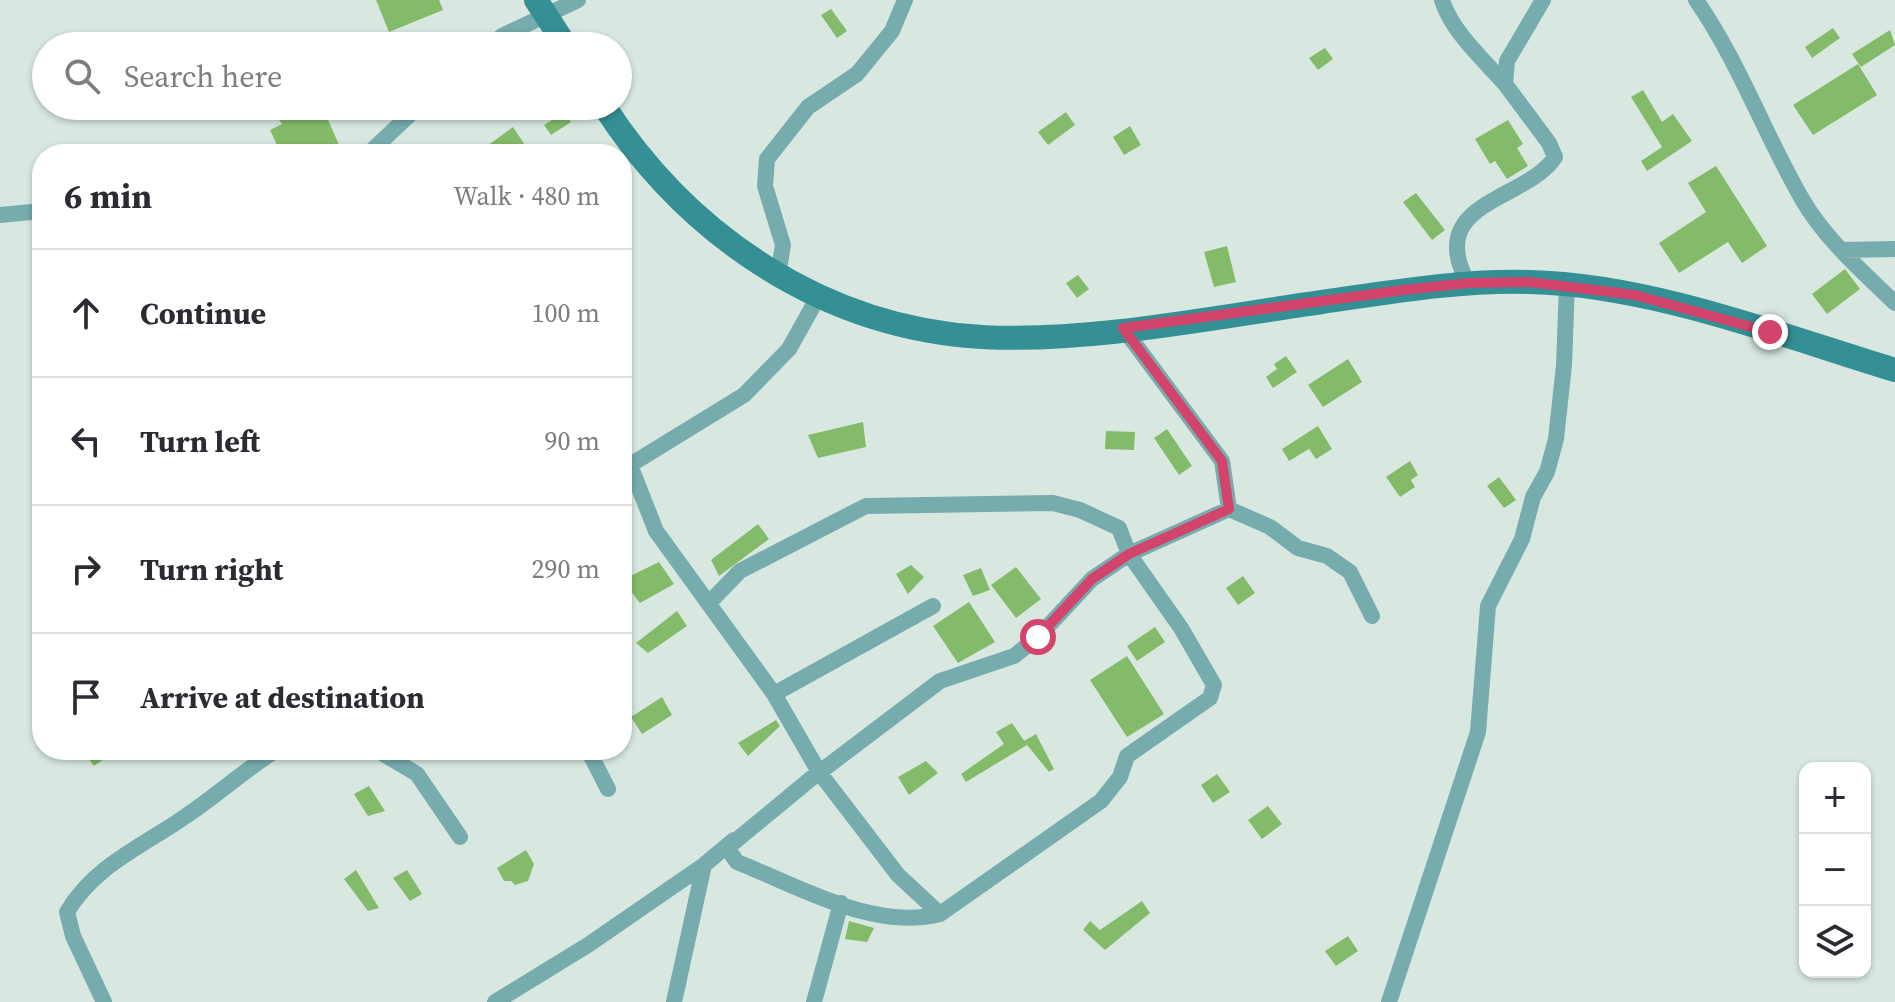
<!DOCTYPE html>
<meta charset="utf-8">
<style>
:root{--surface:#fff;--page:#f7f7f7;--text:#2b2b33;--muted:#7c7c81;--line:#e1e1e2}
body{margin:0;font-family:"Source Serif 4",serif;background:var(--page);color:var(--text)}
.controls{position:absolute;right:24px;bottom:24px;display:grid;overflow:hidden;border-radius:16px;box-shadow:0 2px 6px #0004}
.controls button{width:72px;height:72px;display:grid;place-items:center;padding:0;border:0;border-bottom:2px solid var(--line);background:var(--surface);color:var(--text);font:40px sans-serif}
.stop{position:absolute;width:24px;height:24px;margin:-18px;border:6px solid #d3446c;border-radius:50%;background:#fff}
.stop.end{background:#d3446c;border-color:#fff;box-shadow:0 2px 8px #0008}
.list{margin:0;padding:0;list-style:none}
h2{display:flex;justify-content:space-between;align-items:center;height:104px;margin:0;padding:0 32px;font-size:34px}
h2 small{font-size:26px;font-weight:400;color:var(--muted)}
.list li{display:grid;grid-template-columns:52px 1fr auto;gap:24px;align-items:center;box-sizing:border-box;height:128px;padding:0 32px;border-top:2px solid var(--line)}
.list b{display:block;font-size:30px;white-space:nowrap}
.list em{font-size:26px;font-style:normal;color:var(--muted)}
.icon{flex:none;width:44px;height:44px;fill:none;stroke:currentColor;stroke-width:2;stroke-linecap:round;stroke-linejoin:round}
.map{position:relative;flex:none;width:1895px;height:1002px;overflow:hidden}
.search{position:absolute;background:var(--surface);box-shadow:0 2px 6px #0004;left:32px;top:32px;width:600px;height:88px;display:flex;align-items:center;gap:20px;box-sizing:border-box;padding:0 28px;border-radius:44px;color:var(--muted);font-size:30px}
.panel{position:absolute;background:var(--surface);box-shadow:0 2px 6px #0004;left:32px;top:144px;width:600px;height:616px;border-radius:32px}
.map>svg:first-child{display:block}
</style>
<div class="map">
<svg width="1895" height="1002" viewBox="0 0 1895 1002">
<rect width="100%" height="100%" fill="#d8e8e1"/>
<path fill="#84bb6a" d="M376,0h63l4,10 -54,22z
M831,9l16,22 -10,7 -16,-23z
M1833,28l7,10 -28,20 -7,-11z
M1890,30l5,15 -34,22 -9,-13z
M1325,48l8,11 -15,11 -9,-12z
M1858,64l19,31 -64,40 -20,-30z
M1643,90l19,32 11,-8 19,27 -45,30 -6,-10 21,-14 -31,-50z
M293,106h29l21,48h-62l-11,-24 12,-6 -5,-7z
M565,112l6,10 -20,13 -7,-10z
M1066,112l9,13 -27,20 -10,-13z
M1508,120l15,24 -6,4 11,18 -21,13 -12,-18 -5,3 -15,-25z
M1130,126l11,19 -17,10 -11,-18z
M513,127l18,27h-55z
M1716,166l51,80 -25,17 -14,-21 -49,31 -20,-30 47,-31 -18,-29z
M1416,193l29,37 -13,10 -29,-38z
M1227,246l9,36 -22,5 -10,-35z
M1845,269l15,20 -33,25 -15,-20z
M1078,275l11,14 -12,9 -11,-15z
M1286,356l11,16 -24,16 -7,-11 11,-8 -3,-5z
M1348,359l14,23 -39,25 -15,-22z
M863,422l3,25 -48,11 -10,-23z
M1318,426l14,23 -16,10 -7,-10 -20,12 -7,-12z
M1167,429l25,37 -13,9 -25,-37z
M1106,431l29,1 -1,18 -29,-1z
M1410,461l8,14 -7,5 4,7 -15,10 -14,-20z
M1499,477l17,23 -12,8 -17,-22z
M758,524l11,15 -50,37 -8,-16z
M659,562l15,22 -34,19 -18,-23z
M911,565l13,12 -16,17 -12,-20z
M1016,567l25,32 -25,19 -25,-33z
M981,568l9,22 -17,6 -10,-21z
M1243,576l12,17 -17,12 -12,-17z
M969,602l26,40 -37,21 -25,-37z
M677,611l10,15 -39,27 -12,-10z
M1155,627l10,15 -28,19 -10,-15z
M1127,656l37,58 -37,23 -37,-57z
M662,697l10,18 -30,19 -11,-17z
M776,720l4,6 -32,30 -10,-13z
M1012,723l15,22 -61,37 -5,-8 43,-30 -8,-12z
M1036,734l18,35 -5,3 -25,-31z
M82,750h35l-23,16z
M926,761l12,12 -29,22 -11,-18z
M1217,774l13,18 -17,11 -12,-18z
M369,786l16,25 -17,5 -14,-22z
M1268,806l14,18 -20,15 -14,-19z
M526,850l8,14 -6,17 -13,4 -4,-4h-7l-7,-13z
M356,870l23,38 -11,3 -24,-32z
M407,870l15,24 -12,7 -17,-23z
M1142,901l8,12 -45,37 -22,-20 7,-9 10,9z
M849,921l25,7 -7,14 -22,-3z
M1348,936l10,15 -22,15 -11,-15z"/>
<g fill="none" stroke-linecap="round" stroke-linejoin="round">
<path stroke="#77acaf" stroke-width="16" d="M1442,0c10,32 41,59 63,84
M1696,0c43,62 68,133 106,199 23,40 60,72 93,104
M491,46l11,-10 76,-36
M368,154l51,-48
M0,215l42,-4
M1841,250l54,-1
M778,275l5,-30 -18,-59 2,-27 41,-52 49,-33 35,-43 13,-31
M1468,283c-45,-82 59,-82 87,-126l-6,-14 -44,-59 2,-23 36,-61
M818,297l-29,52 -45,46 -114,70 26,66 118,163 45,78 79,103 42,39
M1123,328l99,133 7,48
M709,603l31,-32 126,-65 187,-3 27,7 39,18 10,26 52,74 33,57 -4,13 -83,58 -7,21 -19,24 -161,113c-67,17 -142,-28 -203,-52l-10,-14 92,-76
M774,694l159,-88
M377,750l40,24 43,63
M588,750l20,39
M812,778l128,-97 74,-25 24,-19 54,-58 37,-25 100,-45 41,18 28,21 29,8 23,16 22,44
M104,1002l-31,-66 -6,-24c28,-47 76,-66 119,-96 31,-21 59,-46 90,-66
M495,1002l93,-57 116,-80
M674,1002l30,-137 30,-25
M814,1002l27,-99
M1389,1002l89,-270 10,-126 34,-67 11,-42 14,-25 9,-33 8,-74 3,-81"/>
<path stroke="#349095" stroke-width="24" d="M536,0l30,46
M604,106c84,130 220,222 378,231 105,6 234,-20 340,-35 69,-10 138,-22 208,-20 121,3 250,53 365,88"/>
</g>
<g fill="none" stroke-linecap="round" stroke-linejoin="round">
<path stroke="#d3446c" stroke-width="10" d="M1038,637l54,-58 37,-25 100,-45 -7,-48 -99,-133 281,-38 64,-7 61,-1 106,13 135,37"/>
</g>
</svg>
<div class="controls">
<button>+</button>
<button>−</button>
<button><svg class="icon" aria-label="layers" viewBox="0 0 24 24"><path d="M12 4l9 5-9 5-9-5zM3 14l9 5 9-5"/></svg></button>
</div>
<div class="stop" style="left:1038px;top:637px"></div>
<div class="stop end" style="left:1770px;top:332px"></div>
<div class="search"><svg class="icon" aria-label="search" viewBox="0 0 24 24"><circle cx="10" cy="10" r="6"/><path d="M15 15l6 6"/></svg>Search here</div>
<section class="panel">
<h2>6 min<small>Walk · 480 m</small></h2>
<ul class="list">
<li><svg class="icon" aria-label="ahead" viewBox="0 0 24 24"><path d="M12 20V5M6 11l6-6 6 6"/></svg><div><b>Continue</b></div><em>100 m</em></li>
<li><svg class="icon" aria-label="left" viewBox="0 0 24 24"><path d="M17 20v-9H6M10 6l-5 5 5 5"/></svg><div><b>Turn left</b></div><em>90 m</em></li>
<li><svg class="icon" aria-label="right" viewBox="0 0 24 24"><path d="M7 20v-9h11M14 6l5 5-5 5"/></svg><div><b>Turn right</b></div><em>290 m</em></li>
<li><svg class="icon" aria-label="arrive" viewBox="0 0 24 24"><path d="M6 21V4h12l-3 4 3 4H6"/></svg><div><b>Arrive at destination</b></div></li>
</ul>
</section>
</div>
